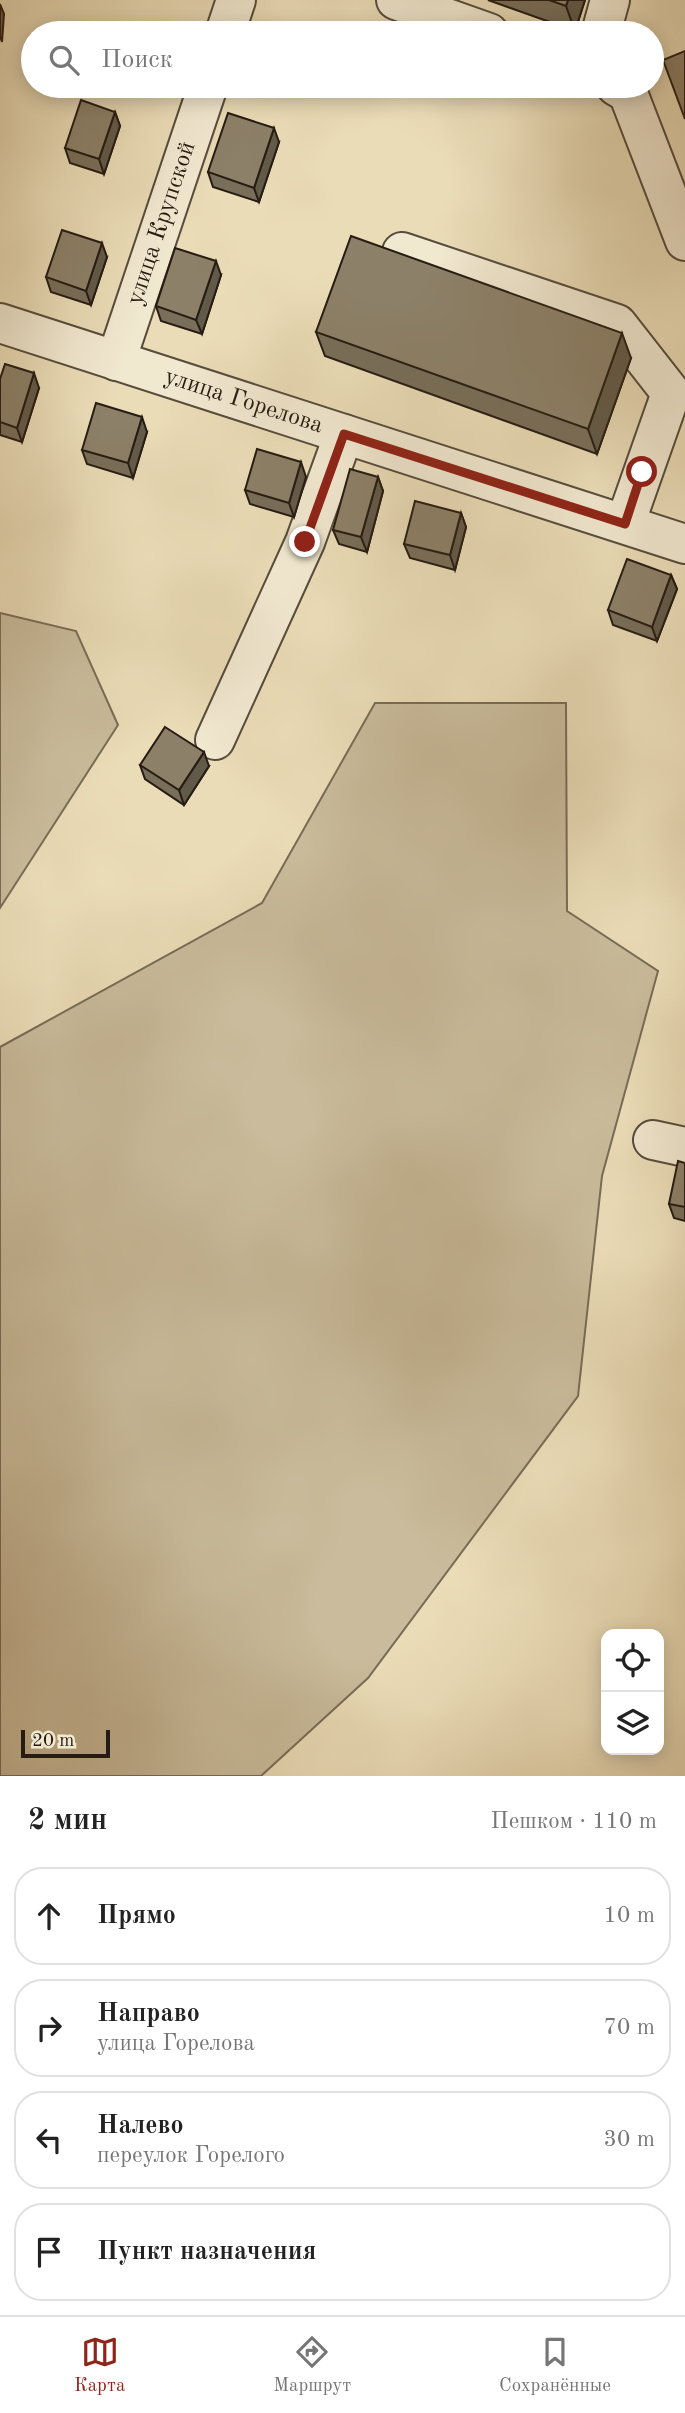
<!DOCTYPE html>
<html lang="ru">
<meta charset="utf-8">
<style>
:root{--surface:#fff;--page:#f2f2f2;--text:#222;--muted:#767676;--line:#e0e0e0;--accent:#8f2418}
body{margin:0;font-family:"Old Standard TT",serif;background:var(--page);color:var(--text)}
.controls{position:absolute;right:21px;bottom:21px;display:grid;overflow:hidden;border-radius:14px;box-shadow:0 4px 18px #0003}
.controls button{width:63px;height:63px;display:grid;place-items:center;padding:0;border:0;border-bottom:2px solid var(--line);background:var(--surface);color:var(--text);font:35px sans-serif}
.scale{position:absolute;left:21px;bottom:18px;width:89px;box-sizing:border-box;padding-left:7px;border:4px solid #261c13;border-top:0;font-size:19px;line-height:24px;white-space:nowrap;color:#261c13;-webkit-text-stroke:5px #f1e8d0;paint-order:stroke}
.stop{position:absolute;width:21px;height:21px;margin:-16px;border:5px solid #8f2418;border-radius:50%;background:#fff}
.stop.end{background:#8f2418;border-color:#fff;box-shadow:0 2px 7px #0008}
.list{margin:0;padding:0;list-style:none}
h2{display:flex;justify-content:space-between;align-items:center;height:91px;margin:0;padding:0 28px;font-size:30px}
h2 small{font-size:23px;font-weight:400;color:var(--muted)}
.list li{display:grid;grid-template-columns:46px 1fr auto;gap:21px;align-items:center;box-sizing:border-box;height:98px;margin:0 14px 14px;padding:0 14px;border:2px solid var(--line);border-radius:28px}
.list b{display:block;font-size:26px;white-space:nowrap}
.list p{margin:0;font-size:23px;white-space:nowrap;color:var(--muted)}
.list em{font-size:23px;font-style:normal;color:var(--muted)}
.icon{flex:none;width:38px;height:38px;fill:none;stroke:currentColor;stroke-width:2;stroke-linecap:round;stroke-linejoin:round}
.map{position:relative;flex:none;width:685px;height:1776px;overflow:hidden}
.search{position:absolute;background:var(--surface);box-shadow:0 4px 18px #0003;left:21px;right:21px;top:21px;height:77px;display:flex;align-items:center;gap:18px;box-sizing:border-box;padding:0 24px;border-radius:38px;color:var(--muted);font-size:26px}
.sheet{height:539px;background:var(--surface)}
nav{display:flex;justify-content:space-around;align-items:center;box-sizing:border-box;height:98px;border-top:2px solid var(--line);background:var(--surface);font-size:19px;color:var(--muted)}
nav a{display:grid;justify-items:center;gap:4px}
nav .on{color:var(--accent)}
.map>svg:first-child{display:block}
</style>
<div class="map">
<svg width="685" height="1776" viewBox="0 0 685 1776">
<rect width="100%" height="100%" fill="#eadcb7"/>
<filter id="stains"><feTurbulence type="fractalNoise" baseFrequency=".00286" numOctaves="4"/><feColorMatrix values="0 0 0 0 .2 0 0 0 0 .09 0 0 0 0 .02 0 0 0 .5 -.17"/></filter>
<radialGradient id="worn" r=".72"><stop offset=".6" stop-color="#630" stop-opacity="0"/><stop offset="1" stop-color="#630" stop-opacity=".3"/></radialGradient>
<path fill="#c9bb9b" stroke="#786c57" stroke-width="2" d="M0,613l76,18 42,94 -118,183z
M375,703h191l1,208 91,60 -56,205 -24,220 -210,282 -107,98h-261v-729l262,-144z"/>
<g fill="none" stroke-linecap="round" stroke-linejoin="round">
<defs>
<g id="minor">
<path d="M396,0l93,33"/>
<path d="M225,33l11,-33"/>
<path d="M601,33l9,-33"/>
<path d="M616,86l12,7 57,148"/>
<path d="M402,252l215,72 54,69 -46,131"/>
<path id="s1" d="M0,323l685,221"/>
<path id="s2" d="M116,361l92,-275"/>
<path d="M215,740l90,-198 39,-108"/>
<path d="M653,1140l32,7"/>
</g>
</defs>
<use href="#minor" stroke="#574c3c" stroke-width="42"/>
<use href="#minor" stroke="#f1e8d0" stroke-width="38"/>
</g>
<path fill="#786e59" stroke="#261c13" stroke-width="2" d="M488,0h97l-10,31z
M115,112l5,14 -16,48 -34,-11 -5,-15z
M279,142l-20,60 -46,-15 -5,-15z
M107,257l-16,48 -40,-13 -5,-15z
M221,275l-19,59 -41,-13 -5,-15z
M316,332l315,26 -34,96 -272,-98z
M0,379l39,9 -17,54 -22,-7z
M147,432l-14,46 -46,-14 -5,-14z
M306,477l-12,40 -44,-13 -5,-14z
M378,477l5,14 -16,61 -28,-8 -6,-14z
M461,513l5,14 -11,43 -45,-12 -6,-14z
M671,575l6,14 -20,52 -44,-16 -5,-15z
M140,765l69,1 -25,39 -39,-26z
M685,1163v58l-11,-3 -5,-14z"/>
<path fill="#625a49" stroke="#261c13" stroke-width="2" d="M568,0h17l-10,31 -9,-25z
M0,4l4,10 -2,28 -2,-6z
M115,112l5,14 -16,48 -5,-15z
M274,128l5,14 -20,60 -5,-14z
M102,243l5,14 -16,48 -5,-14z
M216,261l5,14 -19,59 -6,-14z
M622,333l9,25 -34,96 -9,-25z
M34,373l5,15 -17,54 -5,-14z
M142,417l5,15 -14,46 -5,-15z
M301,462l5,15 -12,40 -5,-14z
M378,477l5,14 -16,61 -6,-15z
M461,513l5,14 -11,43 -5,-15z
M671,575l6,14 -20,52 -5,-14z
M204,752l5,14 -25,39 -5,-15z"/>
<path fill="#8c8068" stroke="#261c13" stroke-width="2" d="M549,0h19l-2,6z
M685,51v68l-22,-59z
M81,100l34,12 -16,47 -34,-11z
M228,113l46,15 -20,60 -46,-16z
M62,230l40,13 -16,48 -40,-14z
M351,236l271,97 -34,96 -272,-97z
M175,248l41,13 -20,59 -40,-14z
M5,364l29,9 -17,55 -17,-6v-43z
M96,403l46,14 -14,46 -46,-13z
M257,449l44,13 -12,41 -44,-13z
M350,469l28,8 -17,60 -28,-7z
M415,501l46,12 -11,42 -46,-11z
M627,559l44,16 -19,52 -44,-17z
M165,727l39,25 -25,38 -39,-25z
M678,1161l7,2v44l-16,-3z"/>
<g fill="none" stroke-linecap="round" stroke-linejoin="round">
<path stroke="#8f2418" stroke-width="9" d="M305,542l39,-108 281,90 17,-52"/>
</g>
<g text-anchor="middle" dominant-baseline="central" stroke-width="5" stroke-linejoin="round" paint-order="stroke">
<g font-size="24" fill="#261c13" stroke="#f1e8d0">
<text stroke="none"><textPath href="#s2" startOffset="145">улица Крупской</textPath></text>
<text stroke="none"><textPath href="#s1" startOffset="256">улица Горелова</textPath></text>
</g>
</g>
<rect width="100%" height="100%" filter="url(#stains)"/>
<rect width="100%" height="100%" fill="url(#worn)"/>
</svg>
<div class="controls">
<button><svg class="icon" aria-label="locate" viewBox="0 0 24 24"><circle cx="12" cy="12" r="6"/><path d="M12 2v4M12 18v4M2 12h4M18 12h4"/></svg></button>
<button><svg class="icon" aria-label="layers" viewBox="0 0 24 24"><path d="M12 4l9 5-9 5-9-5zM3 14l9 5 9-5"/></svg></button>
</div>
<div class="scale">20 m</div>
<div class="stop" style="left:642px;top:472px"></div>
<div class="stop end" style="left:305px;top:542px"></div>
<div class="search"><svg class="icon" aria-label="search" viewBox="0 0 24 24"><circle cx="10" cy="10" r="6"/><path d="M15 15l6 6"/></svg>Поиск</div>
</div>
<section class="sheet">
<h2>2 мин<small>Пешком · 110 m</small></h2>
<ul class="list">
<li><svg class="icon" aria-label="ahead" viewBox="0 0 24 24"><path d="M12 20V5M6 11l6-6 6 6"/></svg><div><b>Прямо</b></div><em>10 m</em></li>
<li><svg class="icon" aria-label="right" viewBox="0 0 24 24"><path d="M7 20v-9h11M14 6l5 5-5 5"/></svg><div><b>Направо</b><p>улица Горелова</p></div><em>70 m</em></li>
<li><svg class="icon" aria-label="left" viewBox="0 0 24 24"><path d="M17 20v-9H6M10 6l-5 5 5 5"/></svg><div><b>Налево</b><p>переулок Горелого</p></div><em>30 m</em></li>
<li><svg class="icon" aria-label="arrive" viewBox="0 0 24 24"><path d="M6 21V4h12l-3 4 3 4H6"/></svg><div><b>Пункт назначения</b></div></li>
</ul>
</section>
<nav>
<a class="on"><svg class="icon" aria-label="map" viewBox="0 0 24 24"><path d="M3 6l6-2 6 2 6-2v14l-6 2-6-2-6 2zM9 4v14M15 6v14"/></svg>Карта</a>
<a><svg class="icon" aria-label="directions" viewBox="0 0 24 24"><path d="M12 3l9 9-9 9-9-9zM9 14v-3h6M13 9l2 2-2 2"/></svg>Маршрут</a>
<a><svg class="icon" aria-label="saved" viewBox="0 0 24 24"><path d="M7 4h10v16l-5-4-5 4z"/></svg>Сохранённые</a>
</nav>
